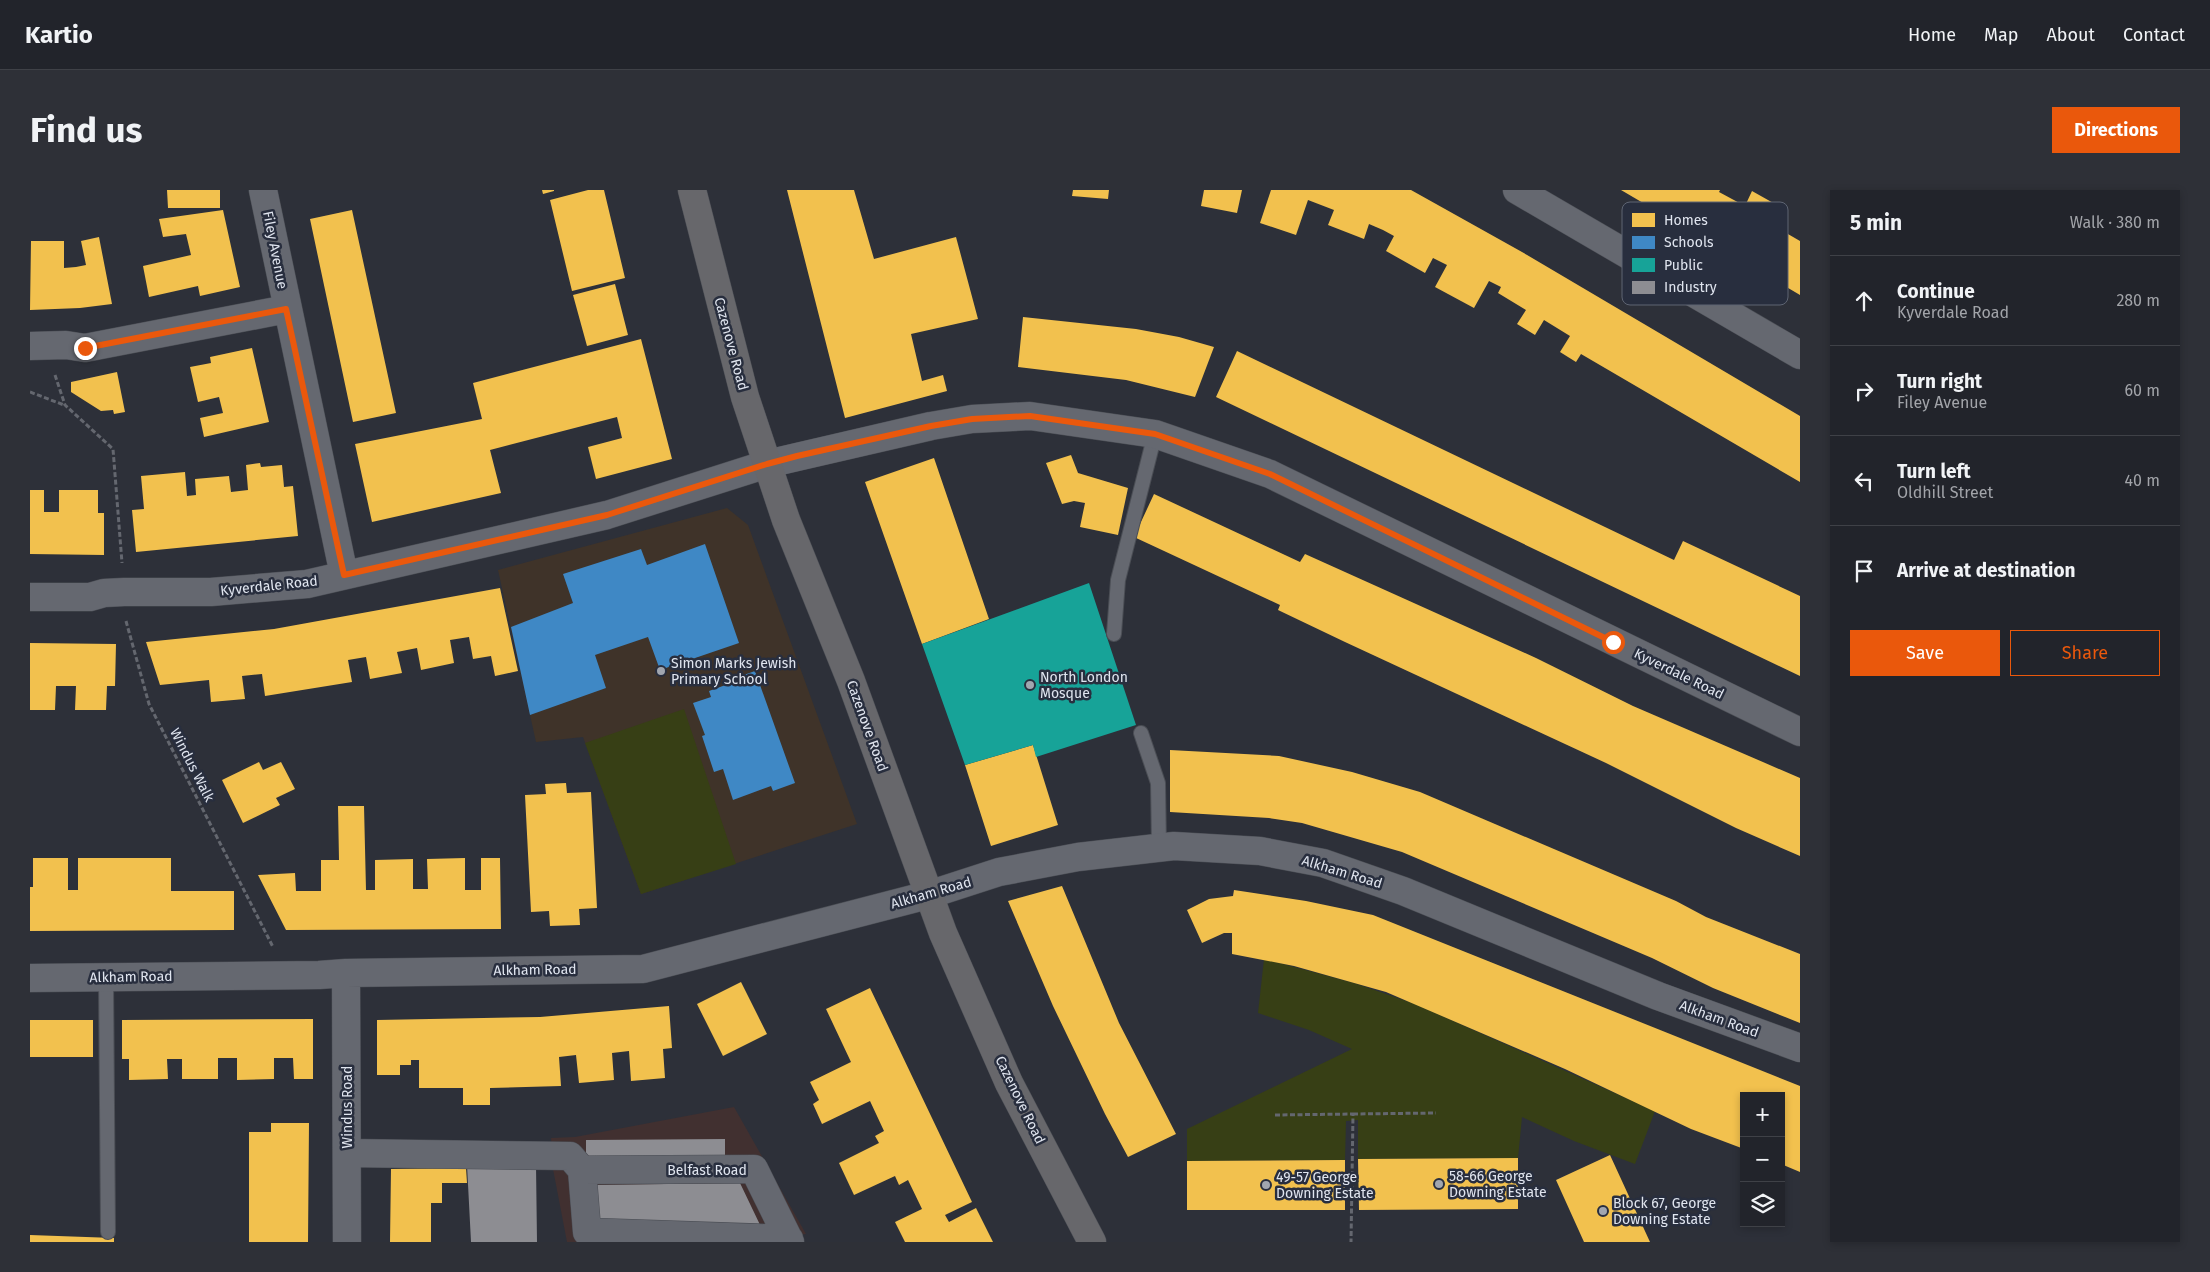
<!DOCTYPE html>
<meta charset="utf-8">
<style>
:root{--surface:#22242b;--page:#2e3037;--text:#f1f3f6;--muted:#a2a4a9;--line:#3f4147;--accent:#ea580c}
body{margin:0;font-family:"Fira Sans",sans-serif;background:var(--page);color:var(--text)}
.controls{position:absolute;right:15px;bottom:15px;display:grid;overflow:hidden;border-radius:0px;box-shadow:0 2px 8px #0003}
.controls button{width:45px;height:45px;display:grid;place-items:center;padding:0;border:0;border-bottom:1px solid var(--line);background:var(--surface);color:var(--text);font:25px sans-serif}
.stop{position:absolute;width:15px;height:15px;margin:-11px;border:4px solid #ea580c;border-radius:50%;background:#fff}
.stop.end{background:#ea580c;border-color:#fff;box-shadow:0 1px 5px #0008}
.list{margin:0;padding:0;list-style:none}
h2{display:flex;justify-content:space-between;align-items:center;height:65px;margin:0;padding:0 20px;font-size:21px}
h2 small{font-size:16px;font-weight:400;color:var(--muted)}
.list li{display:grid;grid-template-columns:32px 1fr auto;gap:15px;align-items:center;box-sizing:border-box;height:90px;padding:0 20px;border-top:1px solid var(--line)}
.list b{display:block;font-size:19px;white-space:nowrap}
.list p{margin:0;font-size:16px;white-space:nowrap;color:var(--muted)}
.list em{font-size:16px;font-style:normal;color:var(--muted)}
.actions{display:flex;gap:10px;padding:15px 20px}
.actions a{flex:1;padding:11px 0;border:1px solid var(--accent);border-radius:0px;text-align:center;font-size:18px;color:var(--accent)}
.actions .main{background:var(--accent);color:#fff}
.icon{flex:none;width:28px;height:28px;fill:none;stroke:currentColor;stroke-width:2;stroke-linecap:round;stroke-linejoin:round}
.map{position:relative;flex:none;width:1770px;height:1052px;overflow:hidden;border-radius:0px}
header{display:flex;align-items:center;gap:30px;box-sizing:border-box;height:70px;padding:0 25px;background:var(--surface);border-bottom:1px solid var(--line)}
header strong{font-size:24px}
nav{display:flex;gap:28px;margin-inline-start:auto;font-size:18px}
.intro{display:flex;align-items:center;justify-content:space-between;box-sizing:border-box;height:120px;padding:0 30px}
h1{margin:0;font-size:35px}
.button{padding:12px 22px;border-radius:0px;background:var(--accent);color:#fff;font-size:18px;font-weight:700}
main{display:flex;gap:30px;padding:0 30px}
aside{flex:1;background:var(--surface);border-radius:0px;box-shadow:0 2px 8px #0003}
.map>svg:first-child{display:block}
</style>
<header>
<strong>Kartio</strong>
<nav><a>Home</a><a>Map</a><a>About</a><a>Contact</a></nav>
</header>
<div class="intro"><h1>Find us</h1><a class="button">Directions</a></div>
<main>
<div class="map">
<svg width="1770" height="1052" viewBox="0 0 1770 1052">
<rect width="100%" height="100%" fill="#2d3039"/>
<path fill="#413030" d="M704,917l72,127 -25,4 -1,4h-213l-14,-73 -2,-31 24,-1z"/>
<path fill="#3f3329" d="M697,318l21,17 109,299 -216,70 -58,-157 -47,5 -38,-172z"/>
<path fill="#373f15" d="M654,519l52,155 -95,30 -56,-151z
M1234,769l90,24 61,21 240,107 -20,53 -61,-23 -52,-24 -4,41 -160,1v-39l-12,1 -1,39 -158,1v-32l165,-80 -43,-19 -51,-17z"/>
<path fill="#f2c14e" d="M137,0h53v18h-52z
M512,0h12v1l-11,3z
M558,0h16l21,88 -53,13 -22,-91z
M757,0h67l20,69 82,-22 22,82 -67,15 11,47 21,-6 4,16 -102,27z
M1043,0h36l-1,9 -36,-3z
M1174,0h38l-5,23 -36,-7z
M1241,0h140l111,62 278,164v66l-219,-128 -5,8 -16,-10 10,-16 -26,-16 -9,15 -18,-11 9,-14 -28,-17 3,-6 -12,-6 -15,27 -39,-21 12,-22 -14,-7 -8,15 -39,-22 8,-15 -11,-6 -14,-6 -5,15 -36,-14 6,-15 -26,-10 -12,35 -36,-12z
M1591,0h99l-1,2 26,14 7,-15 34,19 -10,17 24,14v54z
M193,20l17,77 -40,9 -2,-10 -49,11 -6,-31 48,-11 -5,-21 -23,3 -4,-18z
M322,20l44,203 -43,9 -43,-203z
M69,47l13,67 -32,4 -50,2 1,-69h33v27l12,-1 10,-2 -5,-24z
M585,94l13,51 -41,11 -14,-51z
M993,127l113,12 43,8 35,10 -19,50 -69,-17 -108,-13z
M611,149l31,120 -76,20 -8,-32 34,-9 -5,-21 -127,33 11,43 -129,29 -17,-78 127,-25 -9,-36z
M222,158l17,74 -65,15 -4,-19 23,-5 -4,-16 -21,5 -8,-35 21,-4 -1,-6z
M1207,161l437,209 9,-19 117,55v80l-584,-279z
M87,182l8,40 -11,2 -1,-4 -12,1 -30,-19v-10z
M1041,265l7,18 50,15 -10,47 -38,-8 5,-24 -11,-2 -12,3 -16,-41z
M904,268l55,161 -67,25 -57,-162z
M230,273l1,4 21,-2 2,22 9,-1 5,50 -162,16 -4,-42 12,-1 -3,-33 44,-4 2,24 9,-1 -1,-16 34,-3 2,16 17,-2 -2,-25z
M0,300h14v22h15v-22h39v23h6v42l-74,-1z
M1124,304l146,68 5,-8 231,104 97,48 167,72v78l-64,-28 -130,-65 -261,-121 -67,-32 2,-5 -146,-68z
M470,398l18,83 -23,5 -4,-20 -18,3 -4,-22 -19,3 4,23 -33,7 -4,-22 -20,4 5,21 -32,6 -4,-22 -18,3 4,22 -87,14 -3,-22 -20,2 3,23 -34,3 -2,-22 -49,5 -14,-43 128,-13z
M0,453l86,1 -1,42h-8l-1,24h-31l1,-24h-20l-1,24h-25z
M1003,555l25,80 -67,21 -26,-81z
M1140,560l109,6 73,16 68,20 256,109 30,16 94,37v69l-87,-35 -61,-30 -250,-106 -100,-29 -33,-5 -99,-6z
M229,572l4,8 18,-8 14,27 -19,9 4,7 -37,18 -21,-43z
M536,593l1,10 24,-1 6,116 -18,1 1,16 -30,1 -1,-15 -18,1 -6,-117 21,-1 -1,-10z
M308,616h26l2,84h9v-30l38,-1v30h15l-1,-30 38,-1v32h16v-32h19l1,71 -215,1 -28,-55 37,-2 1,18h25v-31h18z
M3,668h35v32h10v-32h93v33h63v39l-204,1v-44h3z
M1032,696l57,137 57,111 -48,23 -23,-43 -52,-108 -45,-105z
M1204,700l72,11 67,14 427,171v86l-19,-8v-68h-37v53l-53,-20 -126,-60 -179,-77 -92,-26 -62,-12v-21h-8l-22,10 -15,-33 22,-11 24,-3z
M711,792l26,52 -44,22 -26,-52z
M840,798l102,214 -27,13 4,7 27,-14 17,34h-88l-10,-20 27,-13 -14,-29 -9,5 -4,-9 -41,19 -15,-32 40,-20 -4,-7 9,-5 -14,-30 -48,23 -9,-20 6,-4 -9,-18 41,-20 -25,-53z
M639,816l3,42 -9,1 2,29 -34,3 -2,-30 -17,2 2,27 -35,3 -3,-28 -17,2 2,29 -71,2v17h-27v-17h-44v-28h-8v5h-11v10h-23v-55l163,-3z
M283,829v60h-19l-1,-21h-19v21l-37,1v-22h-19v21h-36v-20h-15l1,20 -39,1v-21h-7v-39z
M0,830h63v37h-63z
M241,933h38l-1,119h-59v-110h22z
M1580,965l40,87h-66l-28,-62z
M1488,968v51l-159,1 -1,-51z
M1315,970v50h-158v-49z
M436,978l1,15h-25v20h-11v39h-41l1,-73z
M0,1045l84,3v4h-84z"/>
<path fill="#3f88c5" d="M675,354l34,99 -79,27 -12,-33 -53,18 11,33 -76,27 -19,-88 62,-24 -10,-29 78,-25 6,16z
M725,481l40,112 -22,8 -2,-5 -38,14 -10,-31 -9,3 -12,-36 3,-1 -12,-32 18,-6 -2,-6 33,-12 -1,-3z"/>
<path fill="#17a398" d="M1059,393l47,142 -100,32 -3,-12 -68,20 -43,-121z"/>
<path fill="#8d8d92" d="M695,949v25h-139v-24z
M437,975h69l1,77h-66z
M710,993l22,46 -168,-2 2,-42z"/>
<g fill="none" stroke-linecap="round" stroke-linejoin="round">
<defs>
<path id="lane" d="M1084,444l4,-54 37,-146
M1111,543l17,50 1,64
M76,787l2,255"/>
<path id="street" d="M233,0l81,385
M1487,0l283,165
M0,156l36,-1 19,3 202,-39
M0,407h60l14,-4 20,-1h87l96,-8 300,-69 160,-51 30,-7 134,-31 41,-7 58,-3 125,18 115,40 530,258
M316,783l1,269
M0,788l289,-3 27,-2 297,-4 285,-74 71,-23 79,-15 96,-11 86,5 63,12 80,28 255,105 142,52
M317,963l223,3 12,14 172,-1 36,73
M552,980l5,62 202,7"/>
<path id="secondary" d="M662,0l53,207 41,123 65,161 92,252 66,150 83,159"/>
</defs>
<use href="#lane" stroke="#4b4e55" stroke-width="16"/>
<use href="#street" stroke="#4b4e55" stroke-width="29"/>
<use href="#secondary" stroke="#4b4e55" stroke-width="29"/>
<path stroke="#64676f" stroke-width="3" stroke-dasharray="5 2.5" stroke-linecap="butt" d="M25,185l10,30 48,44 9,114
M0,202l34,13
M96,431l23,83 124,243
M1323,924l83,-1
M1245,925l78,-1 -2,128"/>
<use href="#lane" stroke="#656870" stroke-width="14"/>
<use href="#street" stroke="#656870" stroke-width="28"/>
<use href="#secondary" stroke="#67676b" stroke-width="28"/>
</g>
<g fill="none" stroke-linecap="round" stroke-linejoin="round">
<path stroke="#ea580c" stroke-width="6" d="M55,158l201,-39 58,266 263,-60 160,-51 30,-8 134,-30 41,-7 58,-3 125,18 115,40 343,168"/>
</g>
<g fill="#a1a6af" stroke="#282e3e" stroke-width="2">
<circle cx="631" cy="481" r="5"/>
<circle cx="1000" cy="495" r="5"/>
<circle cx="1409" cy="994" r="5"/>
<circle cx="1236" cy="995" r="5"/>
<circle cx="1573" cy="1021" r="5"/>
</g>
<g text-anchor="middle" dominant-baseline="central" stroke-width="5" stroke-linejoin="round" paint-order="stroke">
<g font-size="14" fill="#e0e5ef" stroke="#282e3e">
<text transform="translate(245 60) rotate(79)">Filey Avenue</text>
<text transform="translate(701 154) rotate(75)">Cazenove Road</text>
<text transform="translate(239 396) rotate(-6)">Kyverdale Road</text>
<text transform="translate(1649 484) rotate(26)">Kyverdale Road</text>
<text transform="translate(837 536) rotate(70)">Cazenove Road</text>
<text transform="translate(162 575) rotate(63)">Windus Walk</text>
<text transform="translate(1312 682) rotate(17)">Alkham Road</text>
<text transform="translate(901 703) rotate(-16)">Alkham Road</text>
<text transform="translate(505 780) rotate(-1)">Alkham Road</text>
<text transform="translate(101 787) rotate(-1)">Alkham Road</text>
<text transform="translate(1689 829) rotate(20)">Alkham Road</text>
<text transform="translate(990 910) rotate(64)">Cazenove Road</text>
<text transform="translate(317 917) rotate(-90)">Windus Road</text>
<text x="677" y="980">Belfast Road</text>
</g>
<g font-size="14" fill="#e0e5ef" stroke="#282e3e" text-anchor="start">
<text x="641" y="473">Simon Marks Jewish<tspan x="641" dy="16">Primary School</tspan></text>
<text x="1010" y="487">North London<tspan x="1010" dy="16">Mosque</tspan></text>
<text x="1419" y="986">58-66 George<tspan x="1419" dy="16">Downing Estate</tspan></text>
<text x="1246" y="987">49-57 George<tspan x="1246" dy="16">Downing Estate</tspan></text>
<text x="1583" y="1013">Block 67, George<tspan x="1583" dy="16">Downing Estate</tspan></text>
</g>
</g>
<rect x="1592" y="12" width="166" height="103" rx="8" fill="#282e3e" stroke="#5f6573" stroke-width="1"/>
<rect x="1602" y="23" width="23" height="14" fill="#f2c14e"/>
<rect x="1602" y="46" width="23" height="13" fill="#3f88c5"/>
<rect x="1602" y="68" width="23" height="14" fill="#17a398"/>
<rect x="1602" y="91" width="23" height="13" fill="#8d8d92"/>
<g font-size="14" fill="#e0e5ef">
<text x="1634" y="35">Homes</text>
<text x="1634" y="57">Schools</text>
<text x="1634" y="80">Public</text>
<text x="1634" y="102">Industry</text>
</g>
</svg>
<div class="controls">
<button>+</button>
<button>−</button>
<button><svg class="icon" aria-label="layers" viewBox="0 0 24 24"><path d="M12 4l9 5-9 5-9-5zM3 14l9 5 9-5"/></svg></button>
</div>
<div class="stop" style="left:1583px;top:452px"></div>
<div class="stop end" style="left:55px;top:158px"></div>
</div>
<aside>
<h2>5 min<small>Walk · 380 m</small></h2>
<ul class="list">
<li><svg class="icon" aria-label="ahead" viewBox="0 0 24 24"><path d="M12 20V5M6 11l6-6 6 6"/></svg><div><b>Continue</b><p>Kyverdale Road</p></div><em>280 m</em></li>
<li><svg class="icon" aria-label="right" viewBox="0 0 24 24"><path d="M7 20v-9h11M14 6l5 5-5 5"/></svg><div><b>Turn right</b><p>Filey Avenue</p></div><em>60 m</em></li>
<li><svg class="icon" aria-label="left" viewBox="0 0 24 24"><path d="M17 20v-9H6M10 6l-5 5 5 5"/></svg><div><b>Turn left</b><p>Oldhill Street</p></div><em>40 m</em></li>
<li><svg class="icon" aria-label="arrive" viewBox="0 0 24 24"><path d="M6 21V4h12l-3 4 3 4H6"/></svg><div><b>Arrive at destination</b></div></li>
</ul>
<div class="actions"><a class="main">Save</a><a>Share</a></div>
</aside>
</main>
